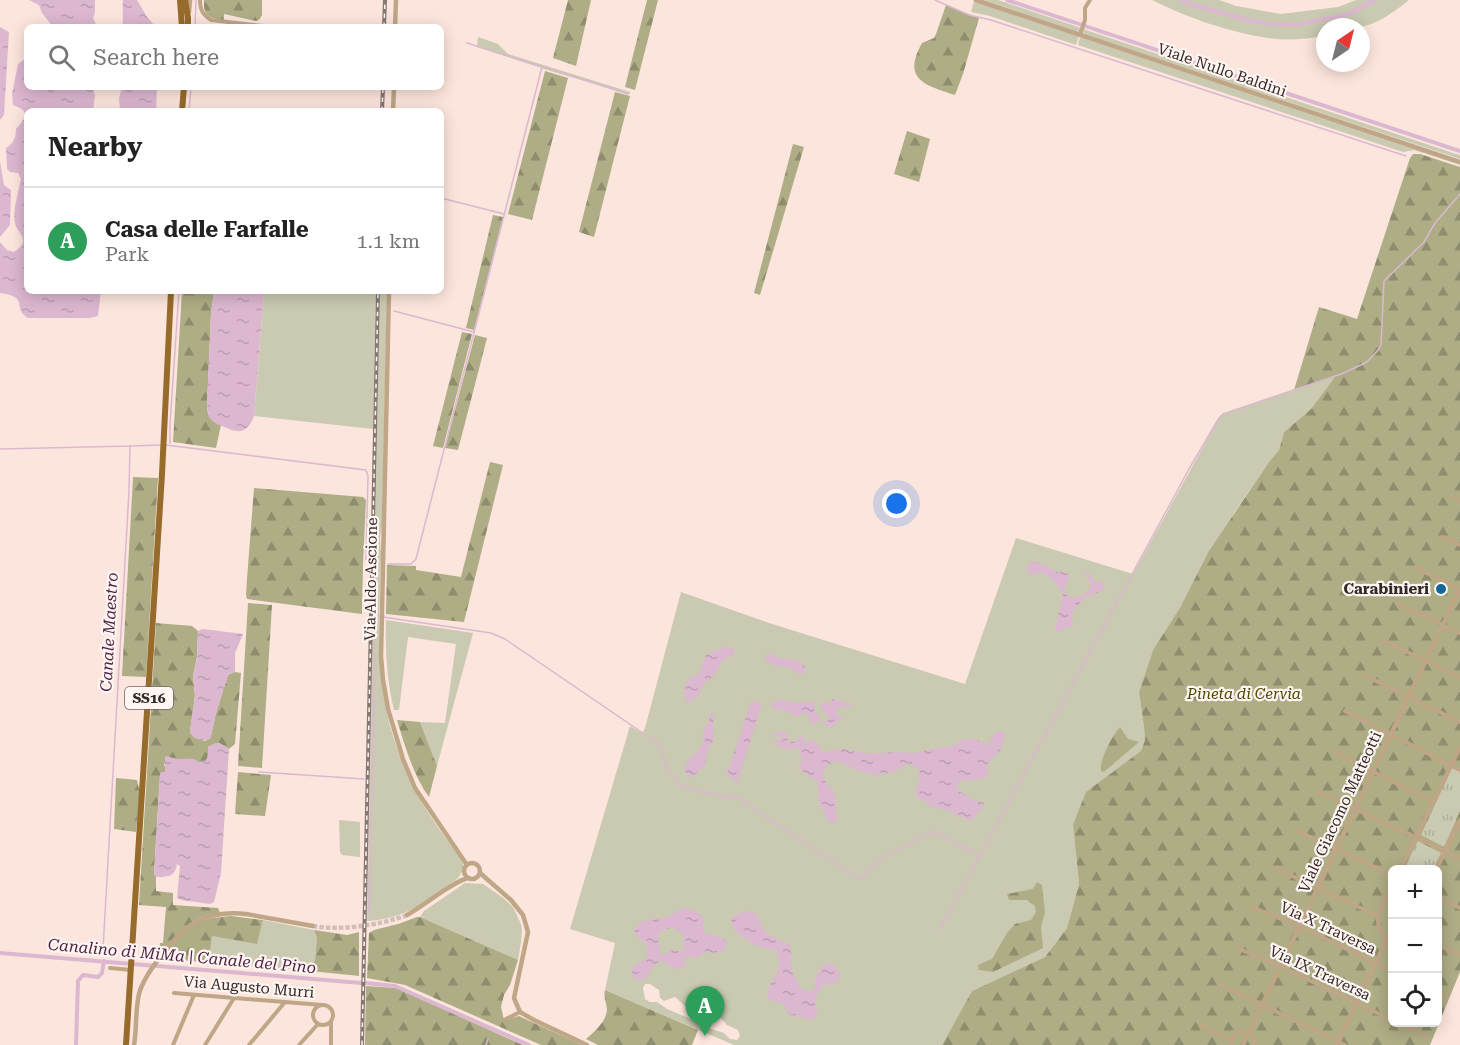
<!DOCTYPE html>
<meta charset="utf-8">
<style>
:root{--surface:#fff;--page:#f2f2f2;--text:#222;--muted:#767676;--line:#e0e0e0;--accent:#0b8043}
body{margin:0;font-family:"Roboto Serif",serif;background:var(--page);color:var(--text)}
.controls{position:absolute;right:18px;bottom:18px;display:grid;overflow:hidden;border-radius:9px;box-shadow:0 3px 15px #0003}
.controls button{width:54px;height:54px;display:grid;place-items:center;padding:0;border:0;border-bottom:2px solid var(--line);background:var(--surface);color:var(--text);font:30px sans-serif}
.compass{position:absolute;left:1316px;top:18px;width:54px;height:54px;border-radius:50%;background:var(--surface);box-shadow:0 3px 15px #0003;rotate:35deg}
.you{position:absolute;left:897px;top:504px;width:21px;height:21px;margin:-15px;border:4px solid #fff;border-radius:50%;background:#1a73e8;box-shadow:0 0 0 9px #1a73e833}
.badge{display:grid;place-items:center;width:39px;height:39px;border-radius:50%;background:var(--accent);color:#fff;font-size:20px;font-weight:700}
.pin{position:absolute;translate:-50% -50px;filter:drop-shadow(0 2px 3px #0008)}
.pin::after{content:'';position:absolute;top:32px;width:21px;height:18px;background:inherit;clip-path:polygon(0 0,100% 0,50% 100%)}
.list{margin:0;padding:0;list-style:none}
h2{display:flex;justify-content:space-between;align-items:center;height:78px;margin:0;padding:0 24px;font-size:26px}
h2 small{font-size:20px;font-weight:400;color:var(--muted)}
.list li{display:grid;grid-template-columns:39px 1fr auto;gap:18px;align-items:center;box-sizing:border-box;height:108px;padding:0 24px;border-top:2px solid var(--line)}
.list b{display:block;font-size:22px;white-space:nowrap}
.list p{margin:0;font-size:20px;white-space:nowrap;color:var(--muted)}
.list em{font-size:20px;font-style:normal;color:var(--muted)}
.icon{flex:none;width:33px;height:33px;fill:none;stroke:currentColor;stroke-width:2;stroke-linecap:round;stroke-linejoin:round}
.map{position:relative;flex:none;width:1460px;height:1045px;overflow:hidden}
.search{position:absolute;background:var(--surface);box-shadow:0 3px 15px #0003;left:24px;top:24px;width:420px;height:66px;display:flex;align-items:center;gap:15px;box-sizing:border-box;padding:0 21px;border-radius:9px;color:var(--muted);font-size:22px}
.panel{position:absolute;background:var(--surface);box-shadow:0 3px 15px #0003;left:24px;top:108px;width:420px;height:186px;border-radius:9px}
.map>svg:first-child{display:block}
</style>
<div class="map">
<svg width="1460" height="1045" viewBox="0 0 1460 1045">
<defs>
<pattern id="forest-firs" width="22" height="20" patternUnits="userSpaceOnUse" patternTransform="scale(1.5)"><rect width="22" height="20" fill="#aead85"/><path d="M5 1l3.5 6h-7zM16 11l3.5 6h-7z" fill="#8e8d6d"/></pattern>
<pattern id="park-tufts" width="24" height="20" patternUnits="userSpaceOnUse" patternTransform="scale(1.5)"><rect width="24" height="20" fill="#cac9b1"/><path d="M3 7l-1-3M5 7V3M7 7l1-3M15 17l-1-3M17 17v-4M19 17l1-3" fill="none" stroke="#aead98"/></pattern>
<pattern id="water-ripples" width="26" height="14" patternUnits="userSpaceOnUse" patternTransform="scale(1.5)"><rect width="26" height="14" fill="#dcb7d0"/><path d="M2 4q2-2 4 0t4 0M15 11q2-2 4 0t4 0" fill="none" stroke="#bd9db2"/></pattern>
</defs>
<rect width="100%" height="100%" fill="#fce5dc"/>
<path fill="#cac9b1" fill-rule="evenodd" d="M984,0h14l83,28 -1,3 -2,1z
M1152,0h67l17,6 45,8 57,-7 18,-7h53c-14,11 -32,25 -50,27 -11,1 -23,0 -34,0v9c-19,3 -38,5 -57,2 -40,-6 -80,-20 -116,-38z
M974,1l105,35 -3,9 -86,-29 -19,-4z
M1083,29l370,124 7,2v4l-376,-125z
M478,37l20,7 10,10 122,38v2l-76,-22 -77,-25z
M1080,37l380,127v1l-46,-15 -11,2 -325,-107z
M264,291h112l-3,138 -119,-13z
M380,291h7l-5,234 -2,13 1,14c-1,50 -5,102 4,152 6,33 19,65 35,95 12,21 27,41 42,61 3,6 0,14 -5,19 -30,22 -51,40 -90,42z
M1336,376l-25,33 -27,23 -5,18 -10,12 -35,51 -53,93 -28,44 -14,42 5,35 1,13 -4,11 -68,74 6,59 -12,44 -22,29 -73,34 -30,54h-208l-129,-55 10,-47 -45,-14 60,-203 12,7 3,-5 36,-136 88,31 196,61 51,-146 117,36 86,-156 4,-4zM645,984h5l9,6 1,8 4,3 11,-4 10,9 30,6 12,13 11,5 2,6 -3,4 -7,-1 -6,-6 -19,-6 -7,-5 -31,-13 -10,-7h-7l-5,-3 -2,-11z
M386,620l87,13 -36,133 -17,-44 25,1 11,-79 -48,-7 -9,73h-5c-7,-29 -9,-60 -8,-90z
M339,820l21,2v35l-18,-2 -2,-3z
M465,883l18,1 19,13 11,10 8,17 1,6 -1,12 -3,18 -98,-43 4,-6z
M263,920l51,10 3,8 -2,23 -10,4 -4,5 -92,-8 3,-26 45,7z"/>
<path fill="url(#forest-firs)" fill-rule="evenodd" d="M204,0h58v15l-3,5 -3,1 -32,-7v6c-15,-2 -21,-4 -20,-20z
M568,0h23l-15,66 -23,-8z
M647,0h11l-23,90 -10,-3z
M946,5l33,13 -16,56 -8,21c-31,-10 -53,-16 -33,-52l12,-5 2,-4z
M545,71l23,7 -36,142 -24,-6z
M615,92l15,4 -36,141 -15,-5z
M907,131l23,8 -11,43 -25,-8z
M793,144l11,3 -44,148 -6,-2z
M1413,154h7l40,13v805l-30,73h-488l30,-54 73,-34 22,-29 12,-44 -6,-59 13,-33 55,-41 4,-11 -1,-13 -5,-35 14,-42 28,-44 28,-55 60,-89 10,-12 5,-18 27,-23 24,-32 -41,13 25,-83 38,12 53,-161zM1392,870h46v152h-46z
M493,215l10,2 -29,113 -8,-2z
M182,291h32l-3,24 -4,90c0,10 4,17 14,20l-5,23 -43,-6z
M462,332l10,2 -29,114 -10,-2z
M475,335l12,3 -29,112 -13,-2z
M490,462l13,3 -39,157 -78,-8 1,-49 29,1v4l45,7z
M133,477l25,1 -12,199 -24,-1z
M254,488l109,9 3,3 -3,65 -1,49 -115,-15 -1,-4 1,-16z
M248,603l24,2 -10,163 -24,-2z
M156,623l36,3 6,5 -1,26 -4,19 2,20 -5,35c2,7 8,8 15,10l6,-5 5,-23 12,-38 7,-3 6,1 -6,71 -6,5 -10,-6 -11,4c0,5 1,12 -4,15 -5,2 -6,-2 -10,-2 -8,-2 -14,1 -21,-2l-9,6 2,6 -1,2h-3l-2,3 -6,99 2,3v14l17,2v12l45,3 2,5c-31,2 -41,21 -61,42l1,-12h3l3,-36 -27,-2z
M397,720l23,2 17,44 -8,31c-16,-22 -24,-51 -32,-77z
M1120,727l8,12 11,3 -35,30 -3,-1c-2,-11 11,-35 19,-44z
M238,772l33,3 -6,41 -30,-2z
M116,778l21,2 3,13 -4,39 -22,-3z
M1037,882l5,3 3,27 -4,15 2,21 -50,24 -14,-2 -1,-5 14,-6 15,-26 8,-9 16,-4 5,-8 -1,-6 -8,-6h-18l-2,-6 26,-5z
M231,916l32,4 -6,24 -45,-8 -3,26 -47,-3c11,-16 26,-35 46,-40 7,-2 16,-2 23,-3z
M417,917h3l98,43 -8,25 -6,10 -3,12 3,13 15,-4 63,29h-41l-136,-60 -38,-7 2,-45 5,-3 24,-6z
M314,930l33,5 12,-3v44l-58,-6 4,-5 10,-4 2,-23z
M366,986l30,2 127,57h-158z
M605,990l93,40 -6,15h-94l-12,-6c8,-7 20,-17 21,-29 0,-7 -4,-12 -2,-20z"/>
<path fill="url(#park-tufts)" d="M1452,768l8,4v39l-16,36 -23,-12z
M1418,841l23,12 -8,16h-29z"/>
<path fill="url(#water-ripples)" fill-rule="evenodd" d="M29,0h66v12l-2,6 3,6 -1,3h-42l-11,-14 -3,-8z
M123,0h14l10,17 9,10h-34c2,-9 0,-18 1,-27z
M0,27l9,5 -5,83 -4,5z
M27,55v32h65l3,8 -2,16h-66v180h74l-3,25 -9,2h-61c-17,-10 3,-21 -28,-25v-51l7,8 7,2c4,-3 8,-5 9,-11 0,-7 -7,-11 -8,-18 -3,-10 4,-34 6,-44l-3,-6 -8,-1 -3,-3 -1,-21c8,-5 10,-11 10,-19 11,-12 14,-18 -3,-24l-1,-11 6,-30 8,-6z
M122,87h35l-1,24h-36l-1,-13z
M0,161l4,24 7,5 -1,35 -10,12z
M214,291h50l-10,125c-9,23 -20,15 -39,7l-6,-6 -2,-12 4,-90z
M1033,561l9,3 14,8h10l4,4 -6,13 2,5 5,4 8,-1 10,-6 1,-10 -3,-5 -3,-1v-2l5,1 6,8h7l3,4 -4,5 -17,7 -12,14 1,13 -15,7 -3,-2 8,-36 -10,-14 -11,-8 -9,3 -6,-3 -1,-4z
M203,629l40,5 -8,19v19l-7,3 -12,38 -5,23 -1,3c-8,3 -17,0 -20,-8l5,-35 -2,-20 4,-19 1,-26z
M725,647l7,1 3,3v2l-13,8 -8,15 -11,8 -4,11 -9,7 -4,-1c-5,-15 0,-21 13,-27l7,-19z
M765,654h5l10,4 19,3 6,6 1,4 -3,3h-4l-11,-7 -12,-1 -11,-6z
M832,699l13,3 7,3 -1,2 -8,-1 -7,5v3l7,5c-7,3 -11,10 -19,6l1,-4 4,-1v-2l-7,-8 -1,-4 3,-4 7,1z
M779,700l19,3 15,-2 2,4 -1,7 6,4 -1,6 -8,1 -2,-2 1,-4 -7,-4 -7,4 -11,-7h-7l-7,-3 1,-4z
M751,701l11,3 -25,79 -9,-7 -1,-2z
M712,712l2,3 -1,12 1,13c-6,11 -10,12 -8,25l-15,13 -6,-6v-7l6,-7 6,-5 6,-10v-12l4,-6z
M997,731l8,2v4l-4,7 1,4 -14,15 -1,13c-7,6 -18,3 -27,5l-3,4 1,6c6,2 8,5 14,8 4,3 8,2 12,4l-1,4 -12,14 -13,-5 -8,-5 -17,-4 -17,-11v-4l4,-12 -1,-10 -5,-4 -6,-3 -15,9 -17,3 -17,-4 -21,-10 -5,1 -6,4 -4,7 3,10 8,9 3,26 -2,4 -4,1 -4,-3c-1,-8 -6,-11 -8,-18 -1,-7 0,-13 -2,-21l-10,-6 -8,-7 4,-10 -6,-11c-9,4 -18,2 -24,-5l1,-2 5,2 2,-1 -1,-4 -6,-1 1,-4 12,1 1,5 -2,4 1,1 10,-2 4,-5h2v4l2,2 10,-2 7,11 3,1 18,-3 29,5 24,-2 19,1 21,-5 13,-1 10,-4 3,-4c4,1 12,0 16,1 5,2 4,6 10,4 3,-2 5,-9 9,-13z
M215,743l6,1 8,5 -8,124 -7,29 -4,2 -29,-4 -4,-2 3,-32 -3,-2c-2,13 -9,13 -21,13l-2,-3 6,-100 2,-2h3c1,-3 -1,-10 0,-15l2,-1c12,5 15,2 26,3 4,1 6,4 10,3 6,-2 5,-10 5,-15z
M682,908l11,2 9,6 2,15 3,3c8,3 15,1 20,8l-2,8 -4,2 -18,1 -6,5 -10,-2 -2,2v9c-10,5 -16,-1 -24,-7l-7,5 -8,13c-6,3 -11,3 -14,-3 -1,-11 6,-12 14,-16l2,-5 -1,-10c-6,-5 -14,-7 -12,-16l8,-7 23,-3zM670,928c16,3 14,10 14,24l-11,-2 -11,5 -2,-1c-1,-15 -8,-21 10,-26z
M746,911c15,0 11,11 19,20 6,7 17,9 25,15 2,7 0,12 1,20 0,5 3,9 5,13 4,9 8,15 18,11 3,-11 1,-18 11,-26h7l7,7c4,13 -4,12 -13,13 -10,7 -13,17 -8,28l-5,8 -22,-5 -3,-2 -4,-9 -16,-5c-2,-15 10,-22 11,-33 0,-5 -2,-10 -2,-15l-23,-6 -6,-5 -6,-3 -8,-8 -3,-9 3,-4z"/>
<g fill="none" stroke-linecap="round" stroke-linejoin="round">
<path stroke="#dcb7d0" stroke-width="1.5" d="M935,0l34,15 22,5 415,136
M195,27l1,-27
M543,67l85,27
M189,111l2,-24
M441,198l63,16
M394,311l80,21
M170,443v-19l9,-133
M166,445l200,25 2,6 -2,84 3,2
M130,446l32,-1
M0,449l130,-3 -1,45 -26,458
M376,562l3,1
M377,563l-1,53 115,17 14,6 154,105 2,3 6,22 11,15 18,7 44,8 119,80c10,-4 13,-12 21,-19 8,-8 19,-10 29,-16 9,-4 15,-10 25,-13l36,20 10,3
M388,564h23l5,-5 126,-492 -75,-24
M259,772l105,7
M369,913l7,-296
M940,929l249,-460 30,-51 4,-4 118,-40 20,-9 7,-4 11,-12 2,-4 3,-64 40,-39 11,-19 25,-29
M486,1045l2,-6"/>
<path stroke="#dcb7d0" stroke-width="4" d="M1007,0l453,151
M1181,0l12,5 55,15 23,4 23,1 55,-11 25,-14
M0,953l361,30
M366,983l29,3 134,59
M76,1045l2,-64 5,-6 15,2 4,-4 2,-12"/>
<path stroke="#d3bfb7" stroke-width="4.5" stroke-dasharray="4.5 2" stroke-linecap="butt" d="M313,926c28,5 68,-1 94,-11"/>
<path stroke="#bea687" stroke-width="4" d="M200,0c0,10 3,15 11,20l60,7
M1080,35l5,-15v-12l5,-8
M1451,496l9,4
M1442,537l18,8
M1416,568l44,21
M1397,603l63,30
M1384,641l76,36
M1364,675l96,47
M1345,711l115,59
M1335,752l98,50
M1317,791l143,67
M1295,830l97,45
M1275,868l103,48
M1438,897l22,11
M1252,907l47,19 93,45
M1438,945l22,10
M1237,948l43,18 112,54
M110,968l21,2
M1219,984l126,61
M174,993l148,12
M1438,993l9,4
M313 1015a10 10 0 1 1 20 0a10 10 0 1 1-20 0Z
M504,1020l16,-8
M331,1022v23
M1398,1022l29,14
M1201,1025l30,15
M173,1045l21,-50
M205,1045l29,-47
M249,1045l36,-43
M299,1045l19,-21
M1231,1045c1,-19 22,-18 24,0"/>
<path stroke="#bea687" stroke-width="4.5" d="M976,0l484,162
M189,12l1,-12
M395,27l1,-27
M393,111l1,-24
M389,291l-8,366 2,23 5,29 15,50 12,29 52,77
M464 871a8 8 0 1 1 16 0a8 8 0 1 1-16 0Z
M1400,870l60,-123
M1436,870l24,-50
M480,873l31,27 12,15 5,17 -14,66 6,14 14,8 53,25
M1392,885l-14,31c0,10 2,17 10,22l4,-1
M407,915c15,-8 49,-36 62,-37
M134,1045c3,-17 1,-34 5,-51 5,-20 38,-62 57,-72 13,-8 34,-10 50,-8l67,12
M1243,1045l217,-456
M1336,1045l52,-107"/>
<path stroke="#966b2b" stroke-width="6" d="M180,0l2,27
M185,0l3,18v9
M182,111l2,-24
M126,1045l36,-571 9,-183"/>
<defs>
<path id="rail" d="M384,27l1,-27
M382,111l1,-24
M362,1045l16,-754"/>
</defs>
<use href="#rail" stroke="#857771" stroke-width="4"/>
<use href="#rail" stroke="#fff5f2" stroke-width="1.5" stroke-dasharray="4.5" stroke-linecap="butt"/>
</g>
<circle fill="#146899" stroke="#fff5f2" stroke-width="2" cx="1441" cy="589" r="6"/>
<g text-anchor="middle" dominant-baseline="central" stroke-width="4.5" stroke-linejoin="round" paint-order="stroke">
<rect fill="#fff5f2" stroke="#6f6662" stroke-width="1.5" x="125" y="687" width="48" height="22" rx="4.5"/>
<g font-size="14" font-weight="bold" fill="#312925">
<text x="149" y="698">SS16</text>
</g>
<g font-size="15" fill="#312925" stroke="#fff5f2">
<text transform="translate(1222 70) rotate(19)">Viale Nullo Baldini</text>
<text transform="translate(371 579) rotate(-89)">Via Aldo Ascione</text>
<text transform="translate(1340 812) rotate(-65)">Viale Giacomo Matteotti</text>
<text transform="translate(1328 928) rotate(25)">Via X Traversa</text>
<text transform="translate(1320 973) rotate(25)">Via IX Traversa</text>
<text transform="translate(249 987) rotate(5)">Via Augusto Murri</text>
</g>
<g font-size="15" font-weight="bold" fill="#312925" stroke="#fff5f2" text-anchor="end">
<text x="1429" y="589">Carabinieri</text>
</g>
<g font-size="15" font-style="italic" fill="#4c4800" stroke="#fff5f2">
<text x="1244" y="694">Pineta di Cervia</text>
</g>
<g font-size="16" font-style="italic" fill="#4c1f41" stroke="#fff5f2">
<text transform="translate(109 632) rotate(-87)">Canale Maestro</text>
<text transform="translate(182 956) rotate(5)">Canalino di MiMa | Canale del Pino</text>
</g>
</g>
</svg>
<div class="controls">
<button>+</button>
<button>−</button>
<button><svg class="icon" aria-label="locate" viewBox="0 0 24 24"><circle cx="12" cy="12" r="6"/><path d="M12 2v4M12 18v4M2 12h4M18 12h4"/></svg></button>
</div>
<svg class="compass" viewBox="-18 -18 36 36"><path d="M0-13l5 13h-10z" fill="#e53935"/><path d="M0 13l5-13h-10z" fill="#767676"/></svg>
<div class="you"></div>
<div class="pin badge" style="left:705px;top:1036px;background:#2e9e5b">A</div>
<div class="search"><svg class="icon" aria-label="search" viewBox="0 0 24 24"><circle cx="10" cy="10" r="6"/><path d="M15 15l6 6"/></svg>Search here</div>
<section class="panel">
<h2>Nearby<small></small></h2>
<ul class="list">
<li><span class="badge" style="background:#2e9e5b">A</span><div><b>Casa delle Farfalle</b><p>Park</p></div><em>1.1 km</em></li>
</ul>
</section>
</div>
